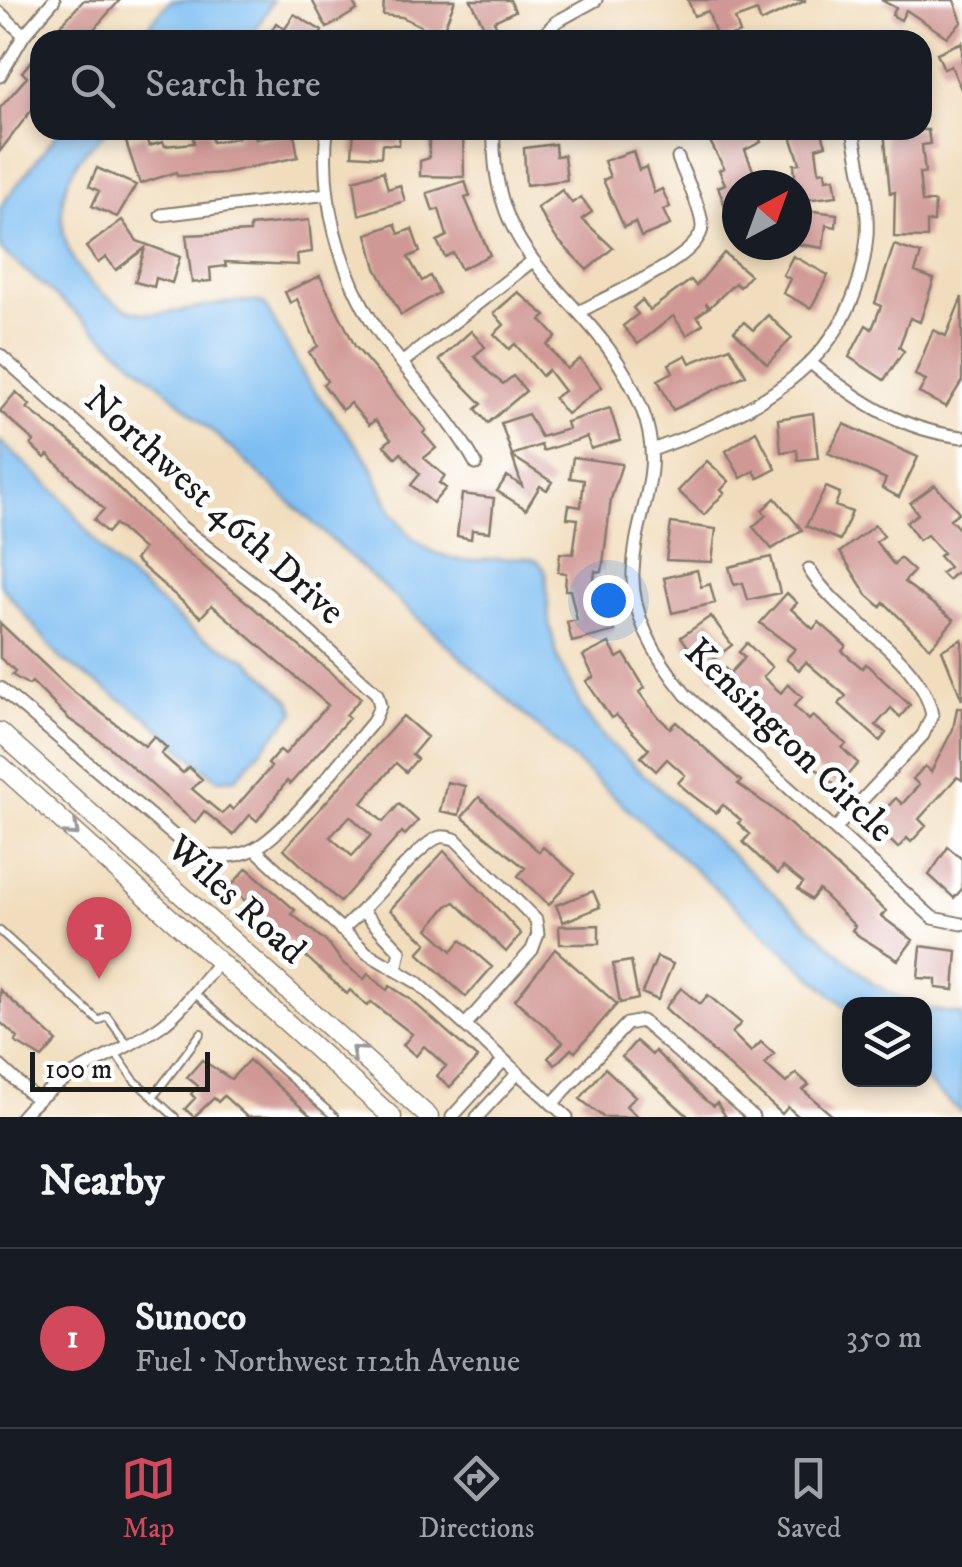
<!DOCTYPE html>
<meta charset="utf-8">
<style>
:root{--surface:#171b24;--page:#20242c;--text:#f1f3f6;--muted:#9ea1a6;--line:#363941;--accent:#d1495b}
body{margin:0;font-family:"IM FELL DW Pica",serif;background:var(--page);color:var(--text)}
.controls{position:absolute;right:30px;bottom:30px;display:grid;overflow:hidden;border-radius:20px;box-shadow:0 5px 15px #0003}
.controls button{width:90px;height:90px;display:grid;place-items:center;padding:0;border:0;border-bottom:2px solid var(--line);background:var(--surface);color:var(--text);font:50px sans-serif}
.compass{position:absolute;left:722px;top:170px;width:90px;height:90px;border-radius:50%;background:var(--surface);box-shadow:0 5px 15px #0003;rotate:41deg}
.scale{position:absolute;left:30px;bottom:25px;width:180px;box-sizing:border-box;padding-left:10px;border:5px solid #1c1c1c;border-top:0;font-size:28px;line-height:35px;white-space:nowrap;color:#1c1c1c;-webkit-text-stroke:8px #fff;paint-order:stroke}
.you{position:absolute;left:608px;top:600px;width:35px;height:35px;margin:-25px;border:8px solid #fff;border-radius:50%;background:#1a73e8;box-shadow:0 0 0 15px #1a73e833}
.badge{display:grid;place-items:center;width:65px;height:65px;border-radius:50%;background:var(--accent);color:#fff;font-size:32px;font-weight:700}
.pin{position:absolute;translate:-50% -82px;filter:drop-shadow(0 2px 5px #0008)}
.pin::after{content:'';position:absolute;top:52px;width:35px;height:30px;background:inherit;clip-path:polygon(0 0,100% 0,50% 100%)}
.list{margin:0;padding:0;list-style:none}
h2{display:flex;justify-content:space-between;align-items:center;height:130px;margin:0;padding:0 40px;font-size:42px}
h2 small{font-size:32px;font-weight:400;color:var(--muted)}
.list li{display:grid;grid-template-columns:65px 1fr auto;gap:30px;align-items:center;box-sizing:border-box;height:180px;padding:0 40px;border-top:2px solid var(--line)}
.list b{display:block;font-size:38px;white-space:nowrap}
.list p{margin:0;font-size:32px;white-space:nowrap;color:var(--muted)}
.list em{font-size:32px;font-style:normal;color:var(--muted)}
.icon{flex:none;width:55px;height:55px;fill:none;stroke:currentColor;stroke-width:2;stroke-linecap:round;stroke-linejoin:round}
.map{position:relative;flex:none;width:962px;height:1117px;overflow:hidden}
.search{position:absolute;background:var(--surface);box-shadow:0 5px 15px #0003;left:30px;right:30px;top:30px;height:110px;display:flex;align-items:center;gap:25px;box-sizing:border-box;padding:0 35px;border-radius:30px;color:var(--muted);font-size:38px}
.sheet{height:310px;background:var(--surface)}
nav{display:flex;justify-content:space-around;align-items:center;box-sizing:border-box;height:140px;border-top:2px solid var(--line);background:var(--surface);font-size:28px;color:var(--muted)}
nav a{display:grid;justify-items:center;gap:5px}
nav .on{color:var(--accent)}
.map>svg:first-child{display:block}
</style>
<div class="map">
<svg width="962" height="1117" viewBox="0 0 962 1117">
<rect width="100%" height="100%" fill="#fff"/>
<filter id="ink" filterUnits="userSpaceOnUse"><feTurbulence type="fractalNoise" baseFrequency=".01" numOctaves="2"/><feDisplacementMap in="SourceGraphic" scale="20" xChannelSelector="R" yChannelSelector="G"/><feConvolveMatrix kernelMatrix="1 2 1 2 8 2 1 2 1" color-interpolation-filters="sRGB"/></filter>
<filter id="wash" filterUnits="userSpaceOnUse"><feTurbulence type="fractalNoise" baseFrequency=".0048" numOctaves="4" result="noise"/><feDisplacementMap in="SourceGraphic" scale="40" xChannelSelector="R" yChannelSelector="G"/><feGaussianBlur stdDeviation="2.25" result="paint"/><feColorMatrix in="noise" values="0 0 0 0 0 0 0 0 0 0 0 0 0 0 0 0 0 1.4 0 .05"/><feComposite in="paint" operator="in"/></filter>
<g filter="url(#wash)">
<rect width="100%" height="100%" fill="#f1ddbd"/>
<path fill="#7dbdf2" stroke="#4c6c87" stroke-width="2.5" d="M171,0h102l-23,40h-114z
M60,130h48c-8,9 -20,17 -27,27 -31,41 -23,99 15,131 12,10 31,23 47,25 39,4 86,-18 121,-10l43,78 62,80 22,50 21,27 21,14 29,9 63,-4 13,4 8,11 3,51 9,36 26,53 21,27 267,244 39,21h-61l-1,6 -678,-616 -171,-145v-42z
M0,441l59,53 52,67 84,72 53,27 43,41 4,11 -59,66 -17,1 -10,-6 -61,-55 -88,-60 -60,-74z
M925,1009l37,5v99l-38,-33z"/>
<g id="blocks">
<path fill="#d09894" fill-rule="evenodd" d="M84,0h36l-36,40h-37z
M312,0h40l5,10 -30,18z
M384,0h71l-14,36 -39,-19 -19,-2z
M471,0h39l5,11 -21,10 6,13 -10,5z
M688,0h117v1l-44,21 -4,-11 -22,8 5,14 -20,7h-25l20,-8 -7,-21 -14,5z
M881,0h73l8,22 -15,15 -41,-27 -5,10 -9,-5 4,-7z
M294,14l28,17 -5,9h-51l10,-17 9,6z
M962,42v49l-11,-25 -7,3 -7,-16z
M34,58l6,6v35l-40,52v-43l27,-31 -5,-5z
M192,130h18l2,12 26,-4 -1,-8h17l2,9 38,-6 4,24 -74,16 -47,3 -1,-4 -36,12 -14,-42 19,-7 4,11 14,-4 2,4 29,-3z
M354,130h46l-1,15 -17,-1 -1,13 -29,-2z
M429,130h34l1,47 -44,-1v-15l9,-3z
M704,130h42l3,5 7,-3 5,10 -16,8 10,25 9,-4 6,14h-33v16l-12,5 -7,-19 7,-3 -6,-14 5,-2z
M789,130h32l5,15 -10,3 3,24 6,-1 1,8 8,-1 3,18 -40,5 -3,-37 6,-1z
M884,130h44l2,14 -8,1 3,28h-6l3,29h13l-1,20h-7v16l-33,-1 1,-45 -5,1z
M555,144l1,12 8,-1 3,25 -41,5 -2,-37z
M633,151l6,19 7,-3 8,26 8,-4 8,18 -7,3 7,15 -29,12 -6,-15 -11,5 -21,-47 7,-3 -6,-16z
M97,168l39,17 -19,32 -25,-11 7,-15 -10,-5z
M383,171l5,18 12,-4 5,16 -46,14 -5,-35z
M465,181l5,15 -5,2 25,57 -29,14 -8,-16 -8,4 -8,-16 10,-5 -8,-27 -6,2 -6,-18z
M562,190l10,13 9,-6 11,15 -10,7 31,29 -26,22 -31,-32 -19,-30z
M798,209l39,5 -1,13 -10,-2 -3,23 -26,-4z
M122,220l15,21 43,16 -8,26 -16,-5 -2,9 -19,-5 10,-34 -29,22 -10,-13 -8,6 -12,-16z
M309,220l3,32 -15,2 1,11 -73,-3 1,4 -16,2 1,13 -19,2 -6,-48 64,-3v-6z
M395,224l4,10 13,-5 8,23 -12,5 14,24 8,-5 9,17 -38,22 -25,-47 -9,-34z
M894,245l27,9 -6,18 19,7 -14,43 -10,-4 -11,29 5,4 -20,29 -35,-23 17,-32 6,4 9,-23 -6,-3z
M724,253l26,22 -10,12 -5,-4 -25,24 -4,-4 2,5 -11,8 6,8 -16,11 -14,-19 -35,28 -15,-18 15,-12 -5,-6 9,-8 8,10 41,-30 5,6z
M793,256l35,19 -17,33 -28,-15 7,-14 -7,-4z
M320,276l35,70 71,84 -3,3 13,15 -12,10 21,18 -6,7 7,5 -13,15 -22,-18 9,-11 -19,-21 -5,5 -12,-13 7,-6 -16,-19 -6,5 -19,-22 -8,7 -19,-26 4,-3 -18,-29 9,-6 -21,-47 -7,4 -5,-11z
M518,292l28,24 -5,4 15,17 -9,8 20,24 13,-10 22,28 -35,27 -13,-16 10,-7 -16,-21 -6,6 -27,-32 -6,5 -15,-15 10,-9 -10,-12z
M962,297v84l-16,26 -27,-14 7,-13 -11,-5 18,-45 13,6z
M768,315l24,23 -25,26 -33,-33 10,-9 9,8z
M471,331l14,16 -11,9 17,18 12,10 10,-8 13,15 -38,32 -12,-14 6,-5 -43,-44z
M730,347l16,28 -73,35 -15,-30 15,-8 -4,-8 17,-9 4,8z
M16,392l14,13 -3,3 55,43 75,76 204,171 -15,17 3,3 -59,66 -3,-3 -30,40 -7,-6 -17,20 -29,-24 -9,12 -87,-77 -39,-27 -37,-37 -3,3 -17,-10 3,-4 -15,-13v-35l70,66 75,57 9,-10 13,12 -6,6 22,19 6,-6 13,12 -10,10 30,25 7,-8 4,4 38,-43 -3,-3 12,-14 5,4 43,-49 -116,-100 -11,12 -18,-15 -48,-42 8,-11 -28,-25 -8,9 -13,-13 10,-11 -56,-54 -3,3 -14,-13 3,-4 -34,-30z
M610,408l10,32 -29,9 -4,-12 -44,14 -2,-6 -29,10 -11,-32 27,-9 13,23 27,-8 -2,-7z
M813,413l5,45 -20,2 -1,-10 -16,2 -3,-33z
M844,424l74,33 -19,40 -17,-9 4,-9 -58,-26z
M756,431l20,38 -18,9 -4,-7 -13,7 -15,-27z
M512,456l40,26 -5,8 -7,-4 -14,23 -29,-18 10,-15 15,10z
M573,457l49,7 -11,35 -9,73 -7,-1 -3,28 10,-3 13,35 -43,11 -5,-20 10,-2 -7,-30h-5l1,-17 -8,-1 2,-19 13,1 5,-35 -11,-1 2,-13 12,2 3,-27 -14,-2z
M707,461l22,20 -8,9 3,3 -20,22 -26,-24z
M935,485l24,27 -9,7 12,13v35l-14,13 -7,-7 8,-6 -10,-11 4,-3 -16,-18 -8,5 -13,-18 12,-8 -8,-11z
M826,487l14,6 -5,13 17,6 -12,28 -34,-14z
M462,494l32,4 -4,34 -18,-2 -1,9 -14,-3z
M775,498l27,32 -30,19 -19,-22 13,-12 -4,-5z
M671,523l45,6 -4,33 -46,-2z
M875,525l9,11 -8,6 18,23 6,-7 14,13 -10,11 50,38 -24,28 -46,-46 -3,5 -14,-12 -27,-43z
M771,557l9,36 -32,7 -5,-17 -9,2 -5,-18z
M697,570l4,17 9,-3 5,19 -43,10 -8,-35z
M787,593l10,10 -6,6 22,20 6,-7 27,24 -4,5 20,17 4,-4 44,41 -10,12 -9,-9 -15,17 10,8 -6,8 -41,-37 7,-8 -40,-34 -7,8 -13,-11 9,-10 -35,-26z
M711,616l21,29 -18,14 16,14 15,-16 -6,-5 8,-9 25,24 -9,10 18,16 7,-9 14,13 -8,9 15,14 4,-4 33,28 -4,4 16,15 -21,24 -125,-111 -16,-24 -3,2 -12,-17z
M962,639v61l-20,-50z
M609,643l8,15 7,-4 21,34 -6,4 18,24 13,12 6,-6 65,59 -3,3 35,25 113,102 -5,5 32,24 -15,20 -39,-24 -7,-6 3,-4 -36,-36 -8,10 -13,-11 5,-6 -20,-16 -5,7 -14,-12 -21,-20 7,-8 -12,-11 3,-3 -18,-15 -7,8 -23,-17 -15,-13 7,-8 -18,-16 -11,12 -15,-14 8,-8 -33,-34 -5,3 -25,-37 8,-4 -11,-21z
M957,708h5v72l-5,-3 -38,42 7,7 -15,16 -4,-4 -9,10 -20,-19 4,-5 -6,-5 20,-21 6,6 17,-19 -6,-6 12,-13 6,6 22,-43z
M403,716l24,21 -15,18 5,4 -11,13 -10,-9 -34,40 21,19 16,-18 19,17 -13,14 -3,-3 -62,70 -56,-53zM350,816l21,19 -19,21 -22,-19z
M447,782l18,4 -6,29 -19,-4z
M479,797l60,55 4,-5 32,27 -26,31 -31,-29 7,-8 -63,-51z
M948,847l14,12v30l-8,9 -25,-23z
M444,851l77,83 -15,18 -51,-50 -8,4 -19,23 24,22 9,-11 31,27 -26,30 -48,-44 9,-10 -37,-33z
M247,868l48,42 -3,4 37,30 14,19 21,16 4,-5 19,16 3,-4 20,13 67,59 -27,29 -13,-11 9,-10 -22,-20 -8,10 -13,-11 9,-11 -41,-32 -4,4 -17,-16 -3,4 -117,-107z
M593,891l7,16 -37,15 -7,-17z
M599,925v19h-39l-1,-18z
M921,946l36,5 -3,39 -18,-2v-9l-18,-1z
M555,949l62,55 -42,48 -4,-3 -16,16 -7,-7 15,-16 -48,-42z
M657,957l16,7 -15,36 -16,-7z
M631,961l7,38 -18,4 -7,-39z
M681,988l19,16 8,-9 33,28 -9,10 19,19 10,-10 13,12 -9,10 21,19 10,-10 13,12 -6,5 31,27h-35l-11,-10 -6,7 -117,-106z
M0,990l57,51 -15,17 -27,-16 3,-4 -18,-16z
M636,1041l16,14 3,-4 50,49 9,6 3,-3 9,14h-37l-67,-60z
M202,1060l29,19 18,-19 63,57h-65l-23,-21 -6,6 -4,-4 -20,19 -9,-8 10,-11 -4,-4 7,-8 -11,-9z
M605,1068l30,28 -9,10 12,11h-35l-23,-18z"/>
</g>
</g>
<g filter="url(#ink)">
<use href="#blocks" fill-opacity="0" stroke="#867c6c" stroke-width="2.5"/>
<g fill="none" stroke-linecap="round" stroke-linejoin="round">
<defs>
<path id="lane" d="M0,931l99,90 8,-5 21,29
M193,992l142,125
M116,1054l18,26 41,37
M153,1097l48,-64"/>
<path id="street" d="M0,13l24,22
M539,40l17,-18 40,-22
M0,76l24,-41 30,-35
M327,130c-7,68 12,141 49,198 31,47 73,86 100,136
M494,130c-5,145 103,162 148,279 25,66 -7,100 -9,163 -2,46 25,89 53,123l247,223 29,6
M161,215l167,-21
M579,312c27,-16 126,-55 123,-87 -2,-21 -17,-47 -24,-67
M0,355l94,84 85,86 90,70 108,99 3,12 -7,16c-28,32 -84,109 -119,127 -19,10 -42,8 -61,3l-193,-164
M403,362l128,-100
M813,365c47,37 89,65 149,72
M655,449c104,-38 202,-88 212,-213 2,-35 -8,-72 -14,-106
M809,569c32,53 112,86 123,146l-9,20 -88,94
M255,849l112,104 51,30 149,134
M364,913l36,38 -4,19
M341,930c23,-17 80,-89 99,-93 3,-1 12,1 15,2l81,81 2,14 -6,16 -66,74
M0,1066l36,33
M552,1104l75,-80 15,-3 111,96
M21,1117c38,-46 93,-58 141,-92 22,-16 39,-43 57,-63
M452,1117l52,-57
M477,1117l41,-44"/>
<path id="secondary" d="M0,732l429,385
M0,765l392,352"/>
</defs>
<use href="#lane" stroke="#867c6c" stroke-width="10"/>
<use href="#street" stroke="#867c6c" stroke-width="15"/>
<use href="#secondary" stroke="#867c6c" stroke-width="21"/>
<use href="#lane" stroke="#fff" stroke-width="6"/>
<use href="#street" stroke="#fff" stroke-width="11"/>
<use href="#secondary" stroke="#fff" stroke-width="18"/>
</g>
<defs><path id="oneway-chevron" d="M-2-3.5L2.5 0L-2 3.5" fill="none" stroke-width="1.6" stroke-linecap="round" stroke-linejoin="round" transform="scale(2.5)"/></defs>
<g stroke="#999">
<use href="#oneway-chevron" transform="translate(73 830) rotate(42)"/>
<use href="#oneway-chevron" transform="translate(357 1052) rotate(-138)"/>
</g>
</g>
<g text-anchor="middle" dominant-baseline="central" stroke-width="10" stroke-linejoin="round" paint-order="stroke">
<g font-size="38" fill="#1c1c1c" stroke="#fff">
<text transform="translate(214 506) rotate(42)">Northwest 46th Drive</text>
<text transform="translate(789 741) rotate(44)">Kensington Circle</text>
<text transform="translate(236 900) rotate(42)">Wiles Road</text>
</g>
</g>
</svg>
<div class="controls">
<button><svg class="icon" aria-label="layers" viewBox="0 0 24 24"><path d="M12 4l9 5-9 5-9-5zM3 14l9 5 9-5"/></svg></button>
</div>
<svg class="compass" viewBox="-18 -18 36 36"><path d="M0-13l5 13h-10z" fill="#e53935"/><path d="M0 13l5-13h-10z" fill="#9ea1a6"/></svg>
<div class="scale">100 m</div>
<div class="you"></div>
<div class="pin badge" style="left:99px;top:979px">1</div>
<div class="search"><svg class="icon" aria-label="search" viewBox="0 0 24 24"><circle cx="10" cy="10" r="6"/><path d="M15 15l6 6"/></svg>Search here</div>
</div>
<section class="sheet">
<h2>Nearby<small></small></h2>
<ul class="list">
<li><span class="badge">1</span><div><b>Sunoco</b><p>Fuel · Northwest 112th Avenue</p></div><em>350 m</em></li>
</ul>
</section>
<nav>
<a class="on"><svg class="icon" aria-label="map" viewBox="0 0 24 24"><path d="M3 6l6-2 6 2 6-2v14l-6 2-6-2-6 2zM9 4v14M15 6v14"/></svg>Map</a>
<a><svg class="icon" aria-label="directions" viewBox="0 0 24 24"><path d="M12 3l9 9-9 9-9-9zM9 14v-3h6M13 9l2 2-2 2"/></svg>Directions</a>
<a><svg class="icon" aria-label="saved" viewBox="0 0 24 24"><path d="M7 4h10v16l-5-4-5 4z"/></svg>Saved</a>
</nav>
